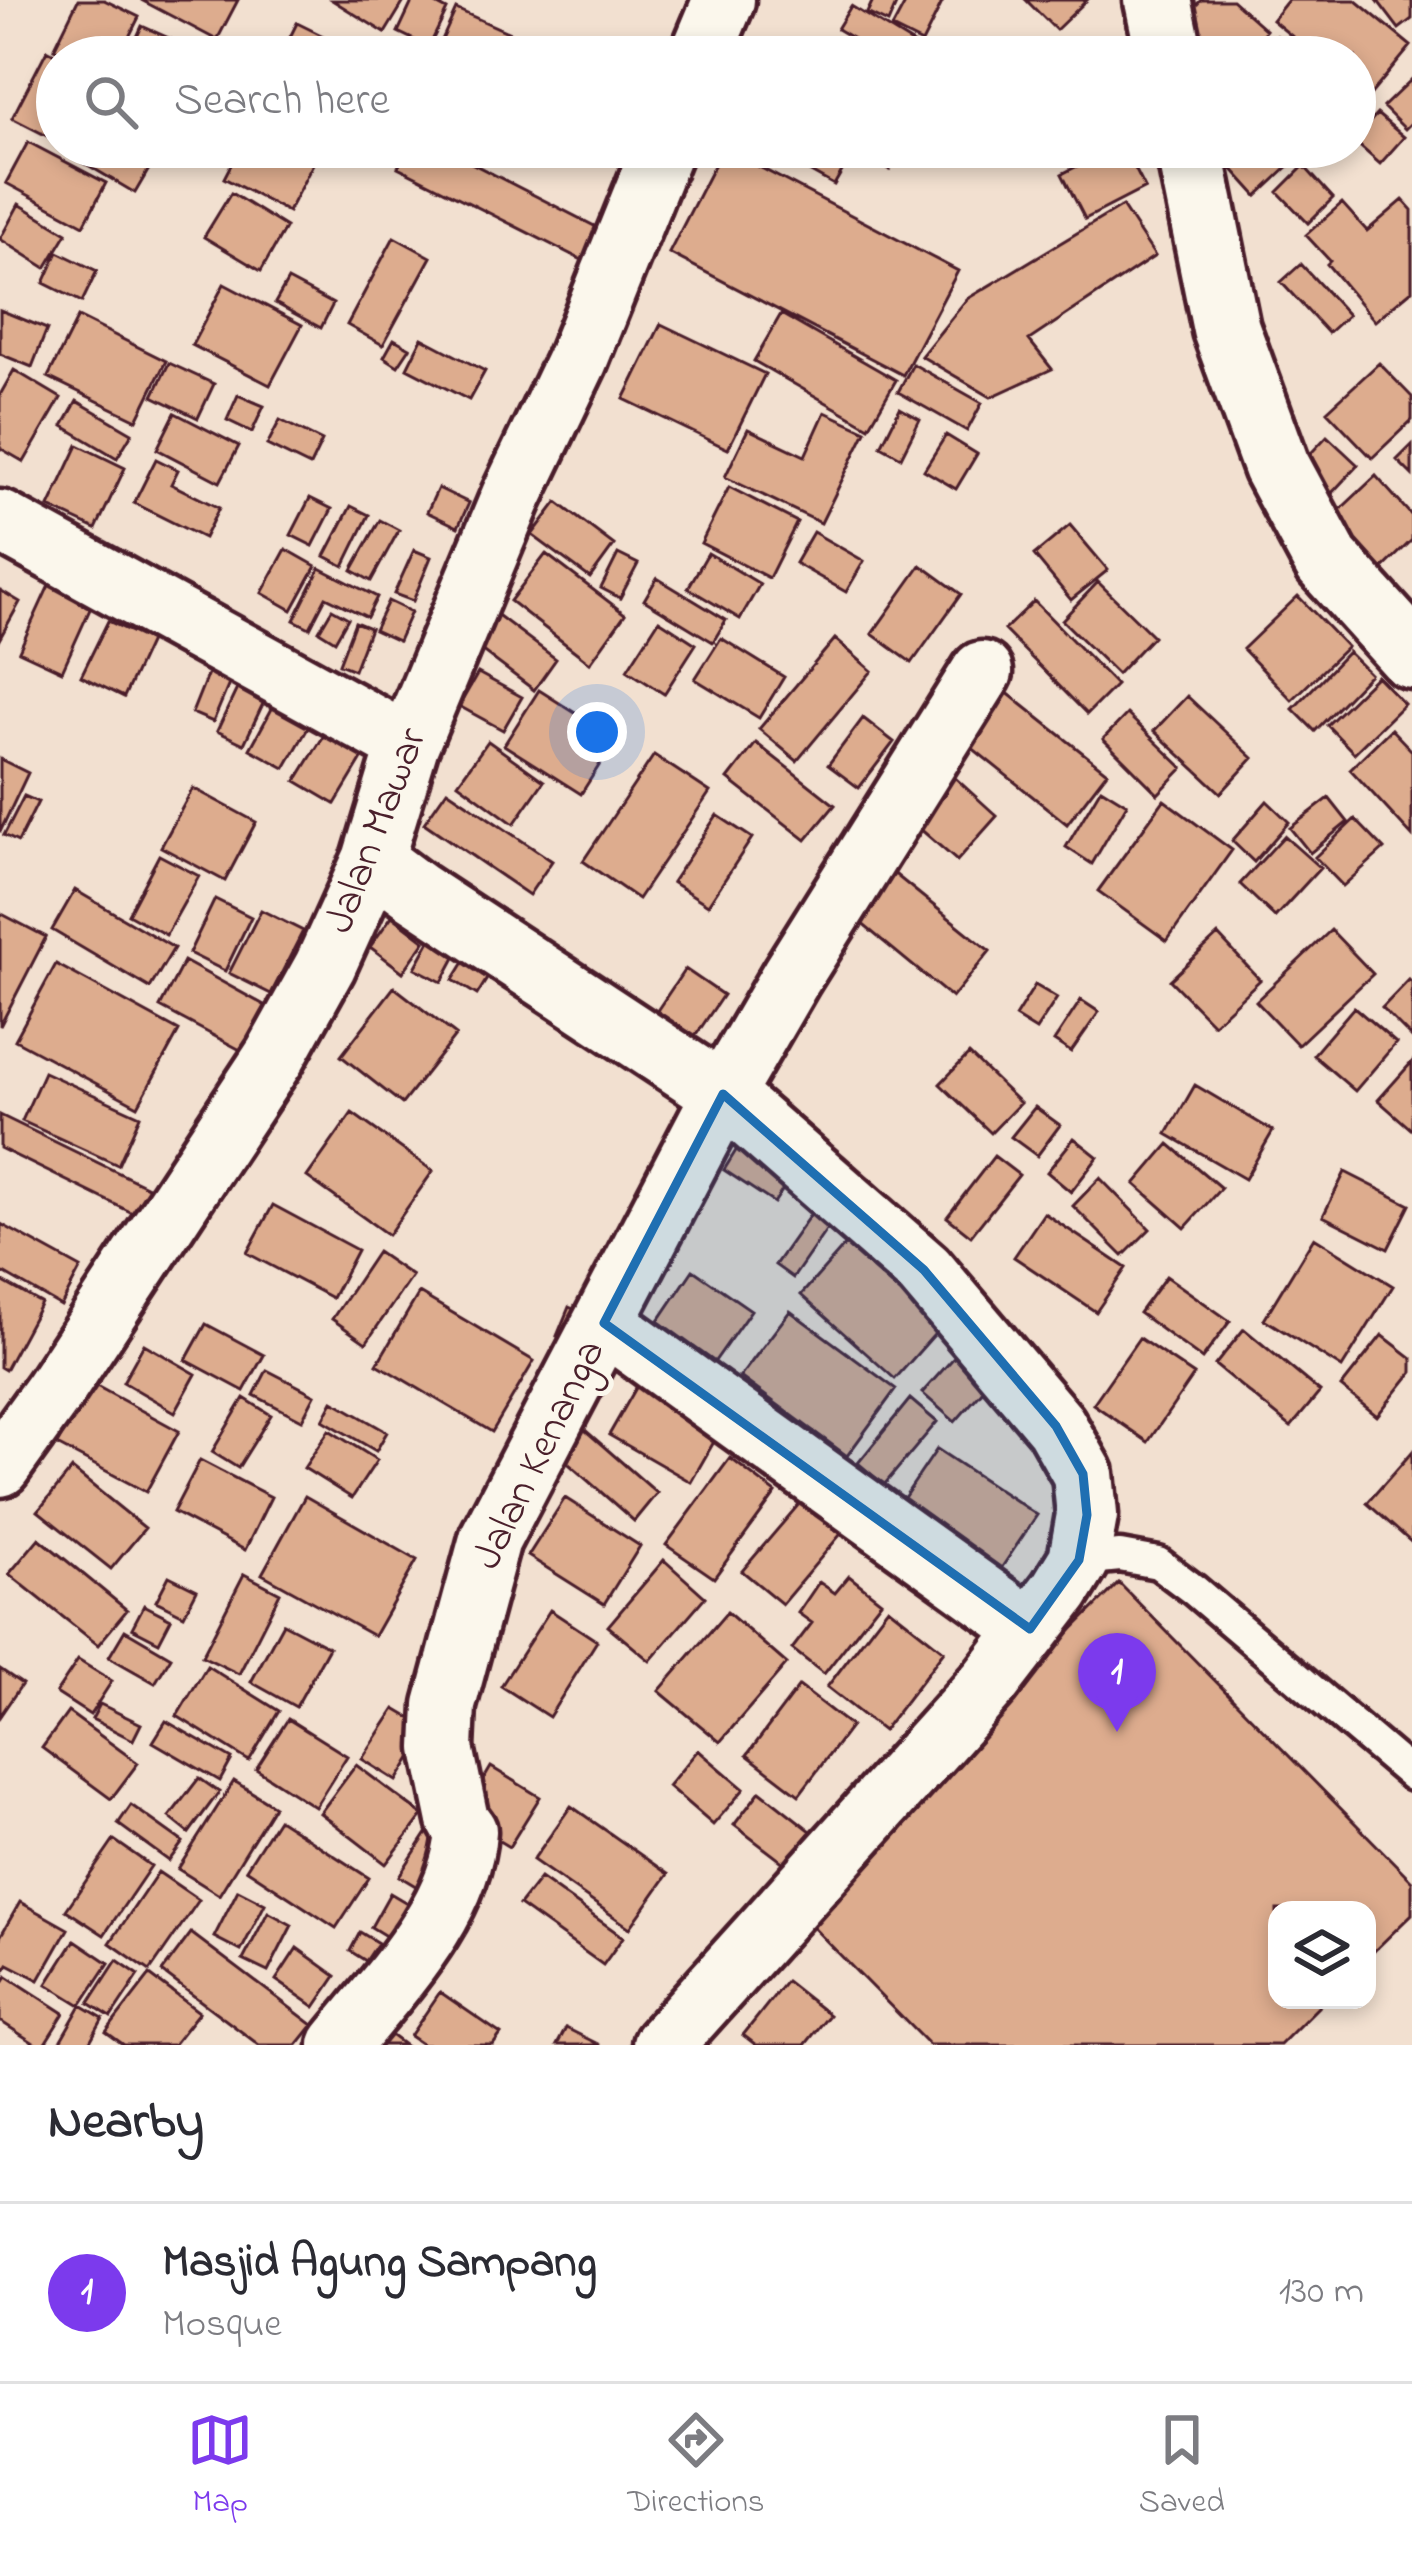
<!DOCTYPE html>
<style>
:root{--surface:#fff;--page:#f2f2f3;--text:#2b2b33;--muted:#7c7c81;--line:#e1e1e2;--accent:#7c3aed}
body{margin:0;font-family:"Indie Flower",sans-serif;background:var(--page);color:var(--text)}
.controls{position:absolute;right:36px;bottom:36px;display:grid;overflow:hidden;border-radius:24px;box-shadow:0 6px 18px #0003}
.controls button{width:108px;height:108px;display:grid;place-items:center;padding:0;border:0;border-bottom:3px solid var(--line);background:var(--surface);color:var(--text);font:60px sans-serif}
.you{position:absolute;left:597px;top:732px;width:42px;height:42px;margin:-30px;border:9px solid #fff;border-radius:50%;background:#1a73e8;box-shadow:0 0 0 18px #1a73e833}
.badge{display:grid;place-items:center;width:78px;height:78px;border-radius:50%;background:var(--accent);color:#fff;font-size:39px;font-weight:700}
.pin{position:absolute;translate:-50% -99px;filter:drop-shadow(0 3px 6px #0008)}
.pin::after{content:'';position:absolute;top:63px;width:42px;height:36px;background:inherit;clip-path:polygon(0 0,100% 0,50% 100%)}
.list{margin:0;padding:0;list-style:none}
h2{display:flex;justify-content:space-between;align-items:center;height:156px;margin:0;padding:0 48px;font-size:51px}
h2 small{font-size:39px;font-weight:400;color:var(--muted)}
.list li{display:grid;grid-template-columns:78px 1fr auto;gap:36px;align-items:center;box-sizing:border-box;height:180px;padding:0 48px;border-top:3px solid var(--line)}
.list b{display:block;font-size:45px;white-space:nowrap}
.list p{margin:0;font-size:39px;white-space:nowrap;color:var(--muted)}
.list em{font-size:39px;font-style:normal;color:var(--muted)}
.icon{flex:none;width:66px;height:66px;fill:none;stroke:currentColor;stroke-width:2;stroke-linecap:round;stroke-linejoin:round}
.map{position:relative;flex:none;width:1412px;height:2045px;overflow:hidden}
.search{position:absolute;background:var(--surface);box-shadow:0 6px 18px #0003;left:36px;right:36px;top:36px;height:132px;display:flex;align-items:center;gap:30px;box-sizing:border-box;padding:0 42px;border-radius:66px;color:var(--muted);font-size:45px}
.sheet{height:336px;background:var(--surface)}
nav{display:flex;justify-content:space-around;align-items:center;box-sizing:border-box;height:168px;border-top:3px solid var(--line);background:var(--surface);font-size:33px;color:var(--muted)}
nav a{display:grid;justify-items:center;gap:6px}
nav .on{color:var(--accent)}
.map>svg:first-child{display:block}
</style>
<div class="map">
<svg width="1412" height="2045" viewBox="0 0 1412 2045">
<rect width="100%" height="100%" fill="#f2e0d0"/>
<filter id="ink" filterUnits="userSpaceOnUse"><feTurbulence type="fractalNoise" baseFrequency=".00833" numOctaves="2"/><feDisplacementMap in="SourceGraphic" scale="24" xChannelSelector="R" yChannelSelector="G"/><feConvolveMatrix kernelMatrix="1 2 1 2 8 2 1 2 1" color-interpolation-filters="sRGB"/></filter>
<g filter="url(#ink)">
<path fill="#ddac8e" stroke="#4a1f2b" stroke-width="3" d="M78,0h26l35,17 -20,40h-48l-17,-8z
M141,0h97l-21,40z
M332,0h73l-20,33z
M413,0h15l19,10 -18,37 -31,-15z
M873,0h25l-10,23 -21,-10z
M907,0h28l7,3 -20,40 -30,-15z
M1026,0h61l-31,30z
M1201,0h31l34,30 -23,27h-13l-45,-39z
M1288,0h67l56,46 -44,53 -12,-10v-32h-38l-45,-37z
M1377,0h35v19l-13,10z
M851,6l84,51h-51l-47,-28z
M456,9l72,32 -8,16h-71l-12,-6z
M297,23l69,34h-86z
M142,26l38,17 -6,14h-46z
M1277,36l24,21h-42z
M978,44l21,13h-29z
M409,46l19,11h-25z
M47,50l13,7h-3v84l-45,-23z
M1412,79v43l-7,7 -22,-22z
M1377,114l27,23 -24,27 -25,-22v-4z
M28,142l78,41 -22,42 -78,-42z
M83,147h55l18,10 -21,36 -59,-35z
M240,147h45l29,15 -26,50 -64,-34z
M408,147h32l162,83 -16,32 -188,-95z
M766,147h90l-22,38z
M863,147h40l-13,23 -30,-17z
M1049,147h35l-10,16z
M1114,147h10l21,41 -60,31 -23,-45z
M1251,147h23l16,18 -33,31 -27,-30z
M723,148l235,123 -55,104 -234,-122z
M1304,166l29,32 -25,25 -30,-31z
M231,193l55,34 -25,44 -57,-34z
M1403,200l9,10v80l-37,31 -48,-57 3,-3 -24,-26 36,-32 25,28z
M19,204l48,29 -21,35 -46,-29z
M1122,206l33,50 -126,84 23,29 -61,28 -70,-41 46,-57z
M394,237l37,20 -48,88 -36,-20z
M58,252l39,19 -15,31 -38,-19z
M1301,264l47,51 -20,18 -47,-51z
M288,280l45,24 -12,24 -46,-25z
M224,284l78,41 -32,60 -78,-40z
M0,310l47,19 -15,38 -32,-13z
M781,314l115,66 -27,47 -115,-66z
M78,317l88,44 -29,59 -89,-43z
M661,324l104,50 -37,75 -104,-50z
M422,338l63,33 -16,29 -62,-32z
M394,339l16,9 -12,18 -14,-9z
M169,363l45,21 -16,34 -45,-22z
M1379,363l33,34v23l-40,38 -45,-47z
M913,364l69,39 -15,28 -69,-39z
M14,370l47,28 -37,64 -24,-14v-53z
M238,395l26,11 -12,26 -25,-12z
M77,401l55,32 -15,25 -54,-32z
M900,408l20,11 -19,38 -20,-11z
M825,412l41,19 -45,92 -96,-46 23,-48 57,27z
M175,413l64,33 -19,36 -63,-33z
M280,420l42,21 -12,25 -43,-21z
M946,435l31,19 -21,35 -32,-19z
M1327,436l31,29 -29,31 -30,-30z
M78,445l47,23 -29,61 -47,-22z
M1412,445v30l-15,-15z
M156,459l22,11 -7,14 48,24 -15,30 -70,-35z
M1376,476l36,40v24l-35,34 -49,-53z
M729,487l68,35 -28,56 -68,-35z
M438,488l31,15 -11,24 -31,-15z
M310,498l22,11 -19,37 -22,-11z
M557,502l57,43 -24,33 -58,-43z
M351,506l18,9 -25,51 -19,-10z
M380,520l19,10 -28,51 -19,-11z
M1070,525l38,45 -37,30 -37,-45z
M813,532l51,29 -18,31 -51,-29z
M286,549l30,17 -24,44 -30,-17z
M414,550l17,7 -18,44 -19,-7z
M708,553l52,31 -20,35 -52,-31z
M546,554l79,60 -35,49 -80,-62z
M618,554l20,10 -18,34 -19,-10z
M921,565l40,29 -49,69 -40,-29z
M57,568l43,19 -38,84 -43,-20z
M320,568l57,29 -10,20 -41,-20 -16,31 -16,-8z
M657,578l69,42 -13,22 -69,-42z
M1098,582l55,54 -36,38 -55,-54z
M0,590l20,12 -20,36z
M1298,596l49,51 -55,53 -49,-51z
M388,601l23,11 -13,29 -24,-11z
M1034,601l82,84 -29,29 -83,-84z
M332,609l16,9 -13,23 -16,-10z
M491,610l65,49 -22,31 -65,-49z
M659,620l37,24 -32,50 -37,-24z
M108,621l42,20 -26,56 -43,-21z
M355,622l15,6 -16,42 -15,-6z
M721,638l63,39 -25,41 -64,-39z
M835,639l37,32 -75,90 -38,-32z
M1348,652l22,22 -55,57 -22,-22z
M212,663l22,9 -21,50 -21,-9z
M478,673l44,24 -19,33 -44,-24z
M243,676l27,13 -26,55 -27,-13z
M1377,676l27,28 -50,49 -27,-28z
M991,680l116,92 -40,52 -116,-93z
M539,690l77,49 -35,55 -77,-49z
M280,694l36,20 -31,54 -35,-19z
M1187,696l66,62 -32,35 -67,-62z
M1127,714l56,54 -25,26 -55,-55z
M336,716l38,23 -39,65 -39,-23z
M863,718l31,24 -35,46 -31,-23z
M1391,729l21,22v85l-62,-67z
M488,741l56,40 -30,43 -56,-41z
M756,743l79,62 -29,35 -78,-61z
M654,755l56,37 -72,107 -55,-38z
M0,759l28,14 -28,59z
M952,775l45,41 -40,45 -46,-40z
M193,788l63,34 -31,59 -64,-34z
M1101,788l26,16 -35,60 -26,-17z
M447,790l105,71 -23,34 -105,-72z
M24,796l14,6 -20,40 -14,-7z
M1329,798l19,24 -38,31 -20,-25z
M1164,800l68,50 -65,91 -69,-50z
M1267,801l22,21 -35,40 -22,-21z
M717,815l35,23 -44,67 -36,-23z
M1355,819l29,30 -41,37 -28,-29z
M1284,836l36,32 -45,49 -35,-33z
M159,855l40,21 -33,59 -38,-21z
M881,863l109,88 -38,47 -108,-89z
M75,890l99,58 -24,40 -98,-58z
M215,899l36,18 -26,54 -36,-18z
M261,910l42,21 -32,63 -42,-21z
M0,913l46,24 -46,89z
M392,916l33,25 -22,31 -33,-25z
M1331,930l42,44 -75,71 -42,-44z
M1218,935l42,45 -47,44 -43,-44z
M432,937l26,15 -16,30 -27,-14z
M469,954l24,15 -16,26 -24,-15z
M184,961l102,56 -25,44 -101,-54z
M56,964l123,67 -41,75 -123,-66z
M685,969l38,26 -39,58 -38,-26z
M1409,980l3,3v55l-30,-30z
M1035,985l22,13 -21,32 -21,-13z
M394,987l62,48 -54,69 -61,-48z
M1081,1000l18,12 -28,40 -17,-11z
M1354,1007l42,36 -41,48 -42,-36z
M969,1054l51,49 -29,30 -51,-49z
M1412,1062v68l-34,-30z
M44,1072l96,44 -22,49 -96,-44z
M1195,1085l78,46 -28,48 -78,-45z
M1035,1107l25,18 -23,31 -26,-19z
M352,1113l81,58 -45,64 -81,-58z
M0,1115l164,80 -13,27 -151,-74z
M1074,1138l24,19 -27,35 -24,-20z
M740,1144l51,33 -17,26 -50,-33z
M1169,1144l52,44 -36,40 -50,-44z
M994,1156l25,19 -48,61 -24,-19z
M1345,1172l65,33 -22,44 -65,-33z
M1100,1178l50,51 -27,27 -50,-50z
M822,1198l18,12 -47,68 -18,-13z
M273,1205l84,45 -25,48 -85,-45z
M1044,1213l82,55 -30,44 -82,-55z
M1,1224l80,44 -20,38 -61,-35z
M862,1226l94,84 -61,69 -94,-84z
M1314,1237l79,49 -51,82 -78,-49z
M377,1252l35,24 -46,67 -34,-24z
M693,1270l58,40 -48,68 -56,-40z
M1166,1276l64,45 -28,38 -63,-46z
M0,1280l41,23 -36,67 -5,-3z
M419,1293l115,68 -42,71 -115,-68z
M569,1307l25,11 -13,29 -24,-11z
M790,1311l106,78 -49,67 -107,-79z
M206,1324l58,31 -20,36 -58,-31z
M1244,1329l76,63 -29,35 -76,-62z
M1382,1335l30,23v14l-35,44 -36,-29z
M1139,1338l55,37 -46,67 -55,-38z
M967,1343l32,29 -44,50 -33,-29z
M144,1344l52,30 -21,38 -52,-30z
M267,1370l48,25 -13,25 -48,-25z
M91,1383l88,48 -33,61 -89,-47z
M637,1386l82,47 -28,49 -82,-47z
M244,1398l27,17 -33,53 -26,-16z
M910,1399l27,23 -53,63 -26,-22z
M333,1401l54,31 -11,19 -53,-31z
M577,1423l80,70 -23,28 -81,-71z
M329,1430l48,30 -25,38 -48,-30z
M937,1449l100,66 -41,61 -99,-68z
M1412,1452v91l-45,-40z
M730,1458l46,35 -62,85 -48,-33z
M200,1460l71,37 -26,53 -72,-38z
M72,1469l73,59 -34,41 -73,-58z
M817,1483l39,33 -74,88 -40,-33z
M305,1496l112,64 -43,76 -112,-62z
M565,1498l75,48 -36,58 -76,-48z
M39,1538l88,72 -29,35 -89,-71z
M664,1560l41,37 -55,64 -42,-35z
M244,1574l36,19 -41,81 -37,-18z
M169,1576l28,14 -13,25 -28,-14z
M849,1576l32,25 -57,73 -32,-25 20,-26 -14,-10 21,-31 16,11z
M1119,1583l293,298v33l-45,44v-48h-90v90h48l-45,45h-351l-136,-138z
M144,1605l27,14 -12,23 -27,-14z
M888,1607l56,44 -61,80 -56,-44z
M550,1610l47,31 -48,76 -48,-31z
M727,1612l60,52 -67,78 -61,-51z
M283,1623l46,24 -33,60 -45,-25z
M125,1630l46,27 -16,26 -46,-26z
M78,1660l34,21 -22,34 -34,-22z
M207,1666l72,45 -30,50 -72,-45z
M0,1669l22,15 -22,32z
M799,1686l52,40 -52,69 -52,-40z
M100,1704l41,20 -8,16 -41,-21z
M395,1709l34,20 -32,52 -35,-22z
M68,1712l70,51 -27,36 -69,-51z
M288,1719l59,37 -32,51 -59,-38z
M166,1721l66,38 -12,22 -67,-39z
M698,1750l46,39 -31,36 -45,-39z
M356,1765l67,50 -37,49 -66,-51z
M491,1767l49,30 -31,50 -48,-29z
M199,1778l20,14 -30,41 -20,-16z
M234,1781l40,25 -55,89 -41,-26z
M760,1791l51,40 -26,33 -51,-39z
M131,1805l52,37 -14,19 -51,-37z
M571,1806l97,68 -38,54 -97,-68z
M439,1815l24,16 -39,60 -25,-15z
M278,1819l91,59 -33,50 -90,-59z
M114,1840l37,26 -47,69 -38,-25z
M158,1872l41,28 -49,71 -40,-28z
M540,1878l83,59 -20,28 -84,-60z
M238,1890l27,14 -24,47 -27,-14z
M390,1893l27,16 -20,34 -26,-16z
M20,1902l48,27 -29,51 -31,-16 -8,13v-40z
M268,1912l24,13 -24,47 -25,-12z
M360,1932l18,11 -12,18 -16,-10z
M191,1933l122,92 -16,20h-38l-97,-73z
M75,1940l34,23 -28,42 -34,-21z
M297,1948l39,28 -21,31 -39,-27z
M117,1960l22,15 -28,42 -22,-14z
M150,1975l49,37 -26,33h-49l-18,-13z
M7,1976l57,37 -20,32h-7l-37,-24v-34z
M786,1981l43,34 -24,30h-49l-13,-10z
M440,1992l61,42 -8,11h-70l-13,-9z
M81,2005l22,13 -15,27h-30z
M368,2018l36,27h-57z
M566,2028l34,17h-43z"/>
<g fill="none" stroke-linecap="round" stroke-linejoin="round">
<defs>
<path id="lane" d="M1079,1560l41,-4 38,7 36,27 218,185"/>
<path id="street" d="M700,57l24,-57
M0,521l408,224
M373,860l43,32 307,202 201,176 132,156 27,48 4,41 -8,45 -19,31 -70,91 -327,363
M604,1323l426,306
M0,1466l54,-75 221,-335 50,-90 48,-106 35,-115 103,-247 66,-138 86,-213
M340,2045c48,-60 121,-134 126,-214l-8,-11 -15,-72 2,-43 45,-166 233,-445 68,-117 191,-305"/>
<path id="secondary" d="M1158,0l12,57
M1189,147l37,182 50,137 51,95 85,94"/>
</defs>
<use href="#lane" stroke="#4a1f2b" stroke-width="39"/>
<use href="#street" stroke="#4a1f2b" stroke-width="69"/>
<use href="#secondary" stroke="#4a1f2b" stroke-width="75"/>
<use href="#lane" stroke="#fbf7ec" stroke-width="30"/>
<use href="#street" stroke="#fbf7ec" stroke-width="60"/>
<use href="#secondary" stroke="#fbf7ec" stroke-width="66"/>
</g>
</g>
<path fill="#1f6fb2" fill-opacity="0.2" stroke="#1f6fb2" stroke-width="9" stroke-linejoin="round" d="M723,1094l201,176 132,156 27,48 4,41 -8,45 -49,69 -426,-306z"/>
<g text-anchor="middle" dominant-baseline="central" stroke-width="10" stroke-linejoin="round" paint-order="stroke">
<g font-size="42" fill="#4a1f2b" stroke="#fbf7ec">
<text transform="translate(377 831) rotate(-69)">Jalan Mawar</text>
<text transform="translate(540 1455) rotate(-64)">Jalan Kenanga</text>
</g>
</g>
</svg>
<div class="controls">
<button><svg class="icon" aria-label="layers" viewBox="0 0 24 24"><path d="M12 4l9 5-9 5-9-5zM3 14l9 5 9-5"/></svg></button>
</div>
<div class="you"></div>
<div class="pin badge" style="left:1117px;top:1732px">1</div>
<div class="search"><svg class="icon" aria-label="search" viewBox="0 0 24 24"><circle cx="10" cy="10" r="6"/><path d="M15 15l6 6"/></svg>Search here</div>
</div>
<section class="sheet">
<h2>Nearby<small></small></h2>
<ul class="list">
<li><span class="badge">1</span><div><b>Masjid Agung Sampang</b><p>Mosque</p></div><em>130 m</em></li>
</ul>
</section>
<nav>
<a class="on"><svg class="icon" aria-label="map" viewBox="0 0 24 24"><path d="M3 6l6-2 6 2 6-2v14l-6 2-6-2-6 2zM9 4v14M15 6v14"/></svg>Map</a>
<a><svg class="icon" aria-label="directions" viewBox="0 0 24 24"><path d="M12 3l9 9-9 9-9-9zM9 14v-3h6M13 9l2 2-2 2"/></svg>Directions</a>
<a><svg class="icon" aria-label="saved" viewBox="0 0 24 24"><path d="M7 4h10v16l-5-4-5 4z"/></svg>Saved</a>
</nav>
